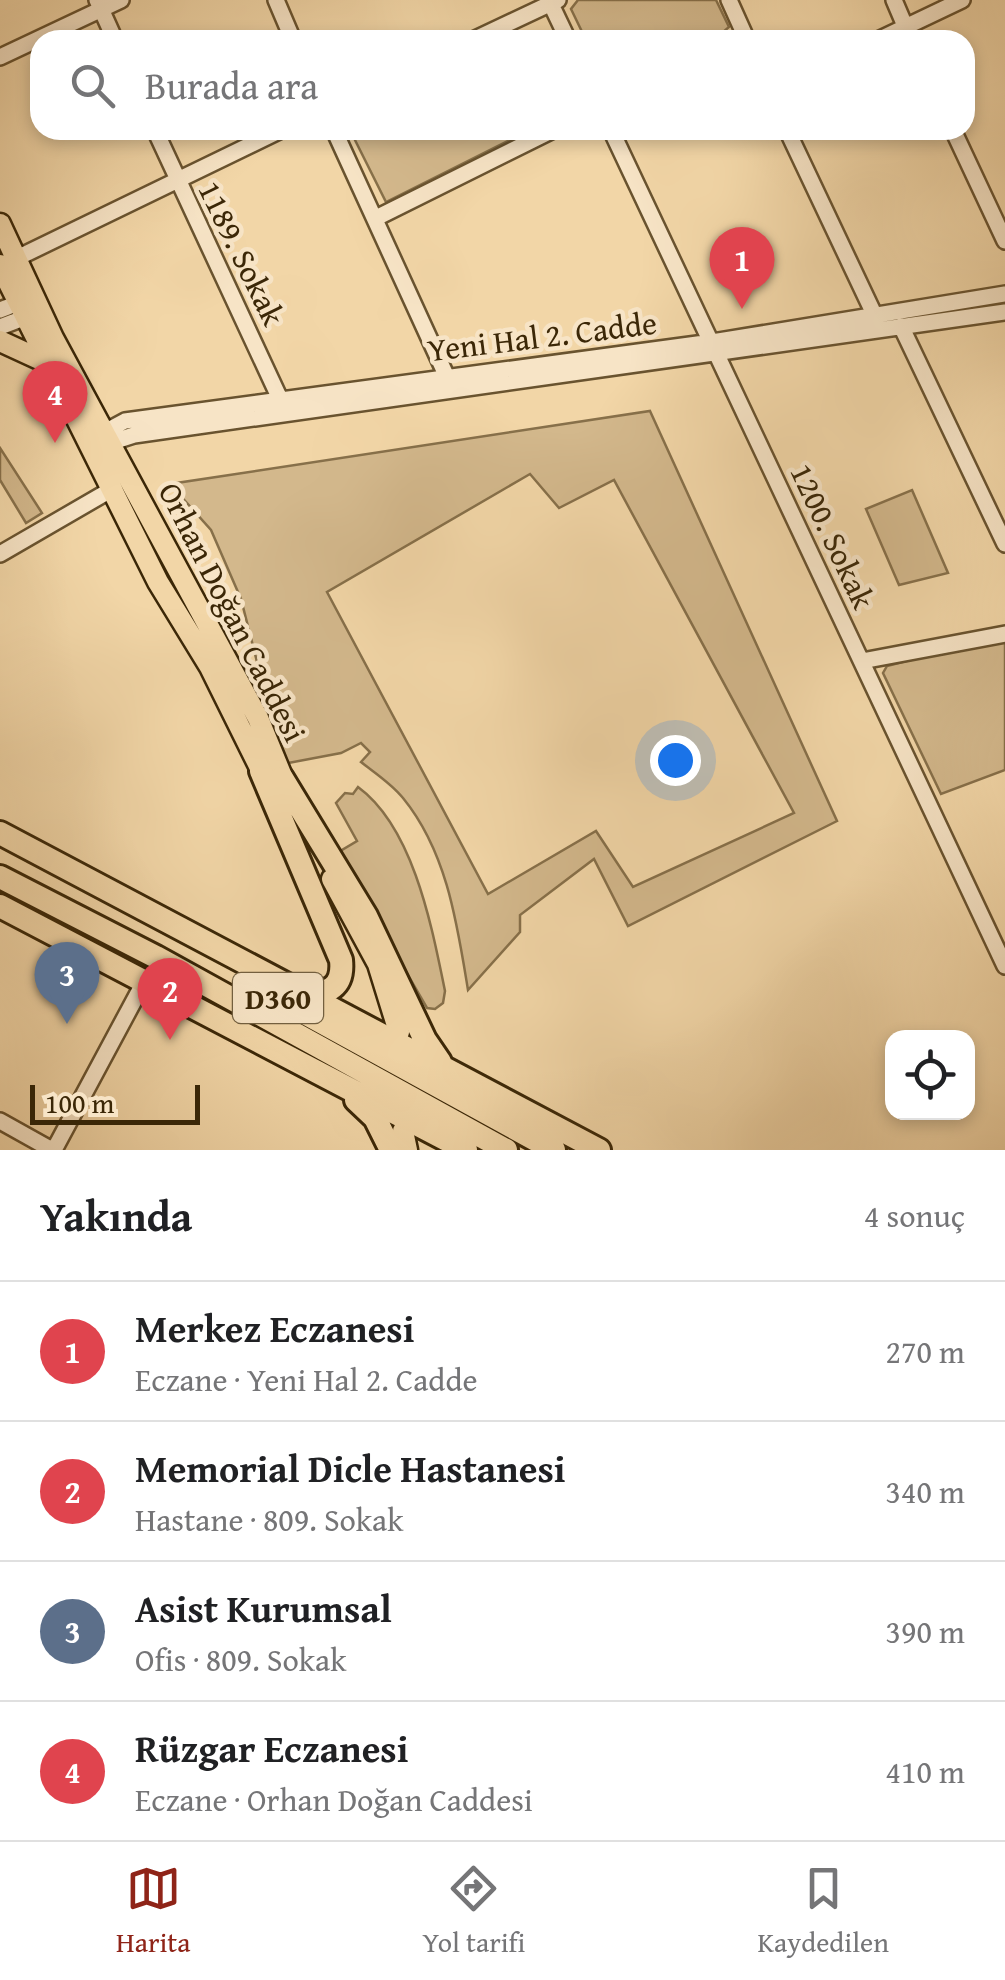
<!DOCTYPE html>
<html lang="tr">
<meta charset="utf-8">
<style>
:root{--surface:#fff;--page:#f2f2f2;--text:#202124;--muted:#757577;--line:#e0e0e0;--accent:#8f2418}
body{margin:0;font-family:"Gentium Book Plus",serif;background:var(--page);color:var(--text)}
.controls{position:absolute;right:30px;bottom:30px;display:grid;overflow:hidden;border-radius:20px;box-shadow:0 5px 15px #0003}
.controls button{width:90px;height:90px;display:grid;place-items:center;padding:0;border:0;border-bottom:2px solid var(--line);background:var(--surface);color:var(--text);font:50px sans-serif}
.scale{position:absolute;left:30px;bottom:25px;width:170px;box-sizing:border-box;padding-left:10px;border:5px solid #3b2707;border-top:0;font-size:28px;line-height:35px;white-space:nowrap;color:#3b2707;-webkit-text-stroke:8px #f7e4c6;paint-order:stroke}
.you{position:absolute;left:675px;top:760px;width:35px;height:35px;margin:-25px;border:8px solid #fff;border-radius:50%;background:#1a73e8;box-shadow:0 0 0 15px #1a73e833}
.badge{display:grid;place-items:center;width:65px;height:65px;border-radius:50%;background:var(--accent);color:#fff;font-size:32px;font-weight:700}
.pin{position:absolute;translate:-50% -82px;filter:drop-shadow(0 2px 5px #0008)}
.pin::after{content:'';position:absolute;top:52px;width:35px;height:30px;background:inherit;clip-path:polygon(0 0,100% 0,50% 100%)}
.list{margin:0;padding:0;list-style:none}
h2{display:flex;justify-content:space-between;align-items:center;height:130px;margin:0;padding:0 40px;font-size:42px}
h2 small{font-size:32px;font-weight:400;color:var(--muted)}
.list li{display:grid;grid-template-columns:65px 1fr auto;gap:30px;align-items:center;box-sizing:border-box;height:140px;padding:0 40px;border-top:2px solid var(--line)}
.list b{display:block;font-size:38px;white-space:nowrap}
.list p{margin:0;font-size:32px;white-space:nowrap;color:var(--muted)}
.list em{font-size:32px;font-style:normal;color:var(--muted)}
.icon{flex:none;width:55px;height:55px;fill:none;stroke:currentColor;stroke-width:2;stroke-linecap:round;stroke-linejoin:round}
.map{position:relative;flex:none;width:1005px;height:1150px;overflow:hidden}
.search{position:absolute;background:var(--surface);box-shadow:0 5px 15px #0003;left:30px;right:30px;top:30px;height:110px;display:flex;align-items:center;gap:25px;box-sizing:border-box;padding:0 35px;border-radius:30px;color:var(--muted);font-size:38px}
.sheet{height:690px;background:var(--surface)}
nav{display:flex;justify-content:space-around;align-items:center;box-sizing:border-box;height:140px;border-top:2px solid var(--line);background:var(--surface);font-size:28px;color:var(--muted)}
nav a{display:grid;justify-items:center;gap:5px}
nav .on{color:var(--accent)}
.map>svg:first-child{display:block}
</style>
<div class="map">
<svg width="1005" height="1150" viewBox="0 0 1005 1150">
<rect width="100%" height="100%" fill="#f2d6a7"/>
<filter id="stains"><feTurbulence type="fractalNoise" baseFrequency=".002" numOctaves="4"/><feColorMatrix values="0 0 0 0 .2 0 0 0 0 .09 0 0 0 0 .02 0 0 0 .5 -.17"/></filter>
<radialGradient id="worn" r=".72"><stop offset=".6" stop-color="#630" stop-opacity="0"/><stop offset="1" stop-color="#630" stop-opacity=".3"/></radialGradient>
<path fill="#d3b88c" stroke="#87704a" stroke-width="2.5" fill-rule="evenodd" d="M578,0h138l13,27 -15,13h-128l-15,-31z
M350,130h180l-144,72z
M650,411l187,410 -209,105 -34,-67 -74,56v17l-52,58c-11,-67 -21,-138 -65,-192 -11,-14 -28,-25 -42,-36l9,-10 -9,-9 -20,10 -58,11 -42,-165 -30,-69 -41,-46zM530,474l29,34 55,-28 180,333 -161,74 -37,-56 -108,63 -161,-302z
M0,448l42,65 -16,10 -26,-43z
M912,490l36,83 -49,12 -33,-76z
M1005,636v134l-64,24 -58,-121 4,-7z
M358,787c56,41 74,141 87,204l-2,12 -8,6 -8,-1 -90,-155 20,-12 -21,-38 9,-10 8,1z"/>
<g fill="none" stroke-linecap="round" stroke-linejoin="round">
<defs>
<path id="minor" d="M97,0l18,40
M276,0l17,40
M549,0l19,40
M729,0l18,40
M894,0l17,40
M473,40l85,-40
M878,40l84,-40
M0,57l121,-57
M155,130l125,269
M334,130l112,245
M611,130l394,836
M787,130l87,184
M953,130l52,111
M376,218l177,-88
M17,258l264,-128
M0,310l26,-10
M901,326l104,218
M0,327l34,-13
M97,436l28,-15 587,-79 293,-48
M103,445l31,-10 871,-123
M0,554l114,-66
M862,661l143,-27
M0,1121l52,29
M54,1150l90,-168"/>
<path id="major" d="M0,224l53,114 205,380 30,73
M0,265l158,317 52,85 57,115
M0,341l52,24
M332,879l46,85 21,68
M403,1131l4,19"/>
<path id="highway" d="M261,771l80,189c3,28 -13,33 -37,36
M282,778l84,138 59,124 15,22
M0,833l599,317
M0,877l156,80 350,193
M0,906l466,244
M303,1012l251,138
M356,1100l19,18 16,32"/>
</defs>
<use href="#minor" stroke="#69532f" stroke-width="20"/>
<use href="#major" stroke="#3b2707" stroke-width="25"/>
<use href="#highway" stroke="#3b2707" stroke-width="28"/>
<use href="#minor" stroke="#f7e4c6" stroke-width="15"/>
<use href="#major" stroke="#f2d6a7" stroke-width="20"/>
<use href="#highway" stroke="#f2d6a7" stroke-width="22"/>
</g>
<g text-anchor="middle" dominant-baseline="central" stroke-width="9" stroke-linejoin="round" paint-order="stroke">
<rect fill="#f7e4c6" stroke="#736040" stroke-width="2.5" x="233" y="973" width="90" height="50" rx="8"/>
<g font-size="30" font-weight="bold" fill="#3b2707">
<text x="278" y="998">D360</text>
</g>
<g font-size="32" fill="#3b2707" stroke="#f7e4c6">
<text transform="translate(242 253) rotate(64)">1189. Sokak</text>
<text transform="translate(542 336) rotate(-7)">Yeni Hal 2. Cadde</text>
<text transform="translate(833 536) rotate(65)">1200. Sokak</text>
<text transform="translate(233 612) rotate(63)">Orhan Doğan Caddesi</text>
</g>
</g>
<rect width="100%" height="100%" filter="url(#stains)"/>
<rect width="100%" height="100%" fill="url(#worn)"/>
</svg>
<div class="controls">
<button><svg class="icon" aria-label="locate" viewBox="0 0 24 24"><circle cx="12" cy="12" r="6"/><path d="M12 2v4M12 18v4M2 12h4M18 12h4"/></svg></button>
</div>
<div class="scale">100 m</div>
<div class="you"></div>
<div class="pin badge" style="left:742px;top:309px;background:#e0444e">1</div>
<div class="pin badge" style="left:170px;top:1040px;background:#e0444e">2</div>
<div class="pin badge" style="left:67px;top:1024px;background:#5c6f8a">3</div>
<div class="pin badge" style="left:55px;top:443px;background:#e0444e">4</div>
<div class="search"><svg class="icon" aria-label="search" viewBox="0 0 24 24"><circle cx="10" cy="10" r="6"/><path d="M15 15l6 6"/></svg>Burada ara</div>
</div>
<section class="sheet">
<h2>Yakında<small>4 sonuç</small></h2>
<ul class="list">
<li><span class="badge" style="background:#e0444e">1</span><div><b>Merkez Eczanesi</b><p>Eczane · Yeni Hal 2. Cadde</p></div><em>270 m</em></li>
<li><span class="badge" style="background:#e0444e">2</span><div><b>Memorial Dicle Hastanesi</b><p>Hastane · 809. Sokak</p></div><em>340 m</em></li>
<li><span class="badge" style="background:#5c6f8a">3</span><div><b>Asist Kurumsal</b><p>Ofis · 809. Sokak</p></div><em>390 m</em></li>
<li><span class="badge" style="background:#e0444e">4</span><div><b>Rüzgar Eczanesi</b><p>Eczane · Orhan Doğan Caddesi</p></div><em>410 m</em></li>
</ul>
</section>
<nav>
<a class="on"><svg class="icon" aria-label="map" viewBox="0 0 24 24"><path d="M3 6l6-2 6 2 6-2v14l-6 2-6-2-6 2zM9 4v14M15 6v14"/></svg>Harita</a>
<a><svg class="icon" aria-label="directions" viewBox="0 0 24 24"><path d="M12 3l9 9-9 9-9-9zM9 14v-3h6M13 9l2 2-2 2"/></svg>Yol tarifi</a>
<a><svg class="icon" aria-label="saved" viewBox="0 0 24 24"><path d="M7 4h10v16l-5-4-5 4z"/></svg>Kaydedilen</a>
</nav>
